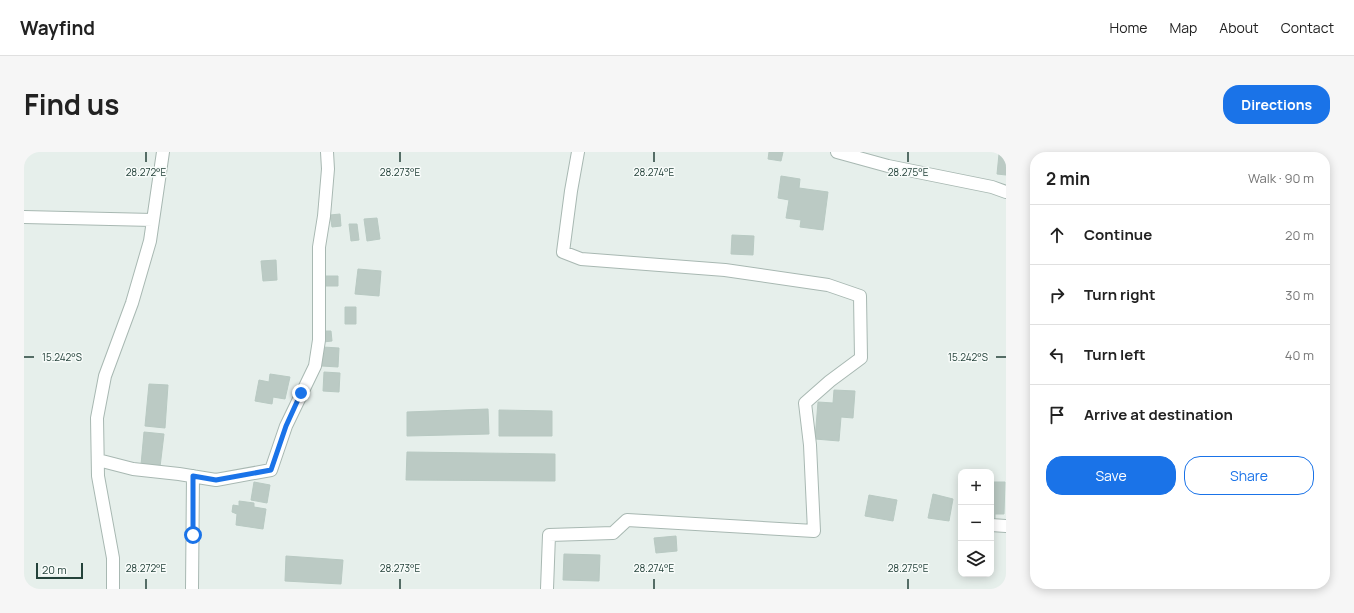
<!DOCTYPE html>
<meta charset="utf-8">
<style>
:root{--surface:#fff;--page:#f6f6f6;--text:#222;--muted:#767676;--line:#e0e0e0;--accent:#1a73e8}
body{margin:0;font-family:Manrope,sans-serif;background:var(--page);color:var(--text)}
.controls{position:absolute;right:12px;bottom:12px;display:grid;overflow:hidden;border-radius:8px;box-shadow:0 2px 10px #0003}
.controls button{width:36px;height:36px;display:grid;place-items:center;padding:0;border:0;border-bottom:1px solid var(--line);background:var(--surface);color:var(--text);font:20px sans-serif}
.scale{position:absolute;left:12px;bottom:10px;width:47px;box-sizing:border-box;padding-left:4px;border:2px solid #24423a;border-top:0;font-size:11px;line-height:14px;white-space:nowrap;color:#24423a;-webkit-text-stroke:3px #f7fbf9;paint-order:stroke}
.stop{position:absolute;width:12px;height:12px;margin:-9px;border:3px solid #1a73e8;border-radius:50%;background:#fff}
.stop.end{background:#1a73e8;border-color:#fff;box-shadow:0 1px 4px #0008}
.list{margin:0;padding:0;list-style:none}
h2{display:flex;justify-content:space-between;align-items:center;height:52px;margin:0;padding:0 16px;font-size:17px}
h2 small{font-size:13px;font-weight:400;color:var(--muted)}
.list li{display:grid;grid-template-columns:26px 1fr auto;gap:12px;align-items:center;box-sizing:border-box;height:60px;padding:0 16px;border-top:1px solid var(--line)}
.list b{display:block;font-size:15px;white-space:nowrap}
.list em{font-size:13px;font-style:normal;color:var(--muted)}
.actions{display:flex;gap:8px;padding:12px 16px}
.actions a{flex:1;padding:9px 0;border:1px solid var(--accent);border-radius:16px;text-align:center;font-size:14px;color:var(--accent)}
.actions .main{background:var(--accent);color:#fff}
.icon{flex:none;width:22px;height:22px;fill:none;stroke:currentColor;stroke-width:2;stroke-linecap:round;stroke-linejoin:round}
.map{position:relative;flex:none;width:982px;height:437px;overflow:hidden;border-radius:16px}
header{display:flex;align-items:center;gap:24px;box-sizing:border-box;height:56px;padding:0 20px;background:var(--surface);border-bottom:1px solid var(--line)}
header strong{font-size:19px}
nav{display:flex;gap:22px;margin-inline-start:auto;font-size:14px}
.intro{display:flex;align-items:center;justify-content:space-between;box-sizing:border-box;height:96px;padding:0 24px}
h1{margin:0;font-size:28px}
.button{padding:10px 18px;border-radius:16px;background:var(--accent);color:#fff;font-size:14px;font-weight:700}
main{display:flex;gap:24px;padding:0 24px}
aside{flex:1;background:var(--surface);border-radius:16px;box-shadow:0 2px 10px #0003}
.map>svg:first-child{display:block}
</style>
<header>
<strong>Wayfind</strong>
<nav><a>Home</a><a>Map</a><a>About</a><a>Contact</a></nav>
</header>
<div class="intro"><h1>Find us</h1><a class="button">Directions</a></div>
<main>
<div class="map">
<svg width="982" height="437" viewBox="0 0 982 437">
<rect width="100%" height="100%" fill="#e6efeb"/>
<path fill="#bbcac4" stroke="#b8c9c2" d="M745,0h14l-2,9 -13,-2z
M975,2h7v21l-9,-1z
M757,24l19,3 -1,9 29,4 -5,38 -23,-3 1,-7 -15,-2 3,-18 -11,-2z
M316,62l1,12 -9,1 -2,-12z
M353,66l3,21 -13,2 -3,-22z
M325,72h8l2,16 -8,1z
M708,83l22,1 -1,19 -22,-1z
M252,108l1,20 -14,1 -2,-20z
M334,117l23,2 -2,25 -24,-2z
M302,124h12v10h-12z
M321,155h11v17h-11z
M299,179h8l1,10 -9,1z
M299,195l16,1 -1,19 -16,-1z
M300,220l16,1 -1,19 -16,-1z
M246,222l20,3 -5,22 -12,-2 -1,7 -17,-3 4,-21 10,2z
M125,232l19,1 -3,43 -20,-2z
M810,238l21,1 -2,27 -12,-1 -2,24 -24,-2 3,-37 15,1z
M464,257l1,25 -82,2v-24z
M475,258l53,1v25h-53z
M120,280l20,2 -4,33 -19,-2z
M383,300l148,2v27l-149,-1z
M230,330l16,3 -3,18 -16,-3z
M967,330h14l-1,32h-9v5h-4z
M909,342l20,5 -4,22 -21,-3z
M845,343l28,5 -4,21 -28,-5z
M215,349l15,2v4l12,2 -3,20 -27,-4 1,-11 -5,-2 1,-7 6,1z
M652,384l1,15 -21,2 -2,-15z
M540,402l36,1 -1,26 -36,-1z
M262,404l57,4 -2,24 -56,-3z"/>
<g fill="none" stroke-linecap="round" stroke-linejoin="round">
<defs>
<path id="minor" d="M813,0l51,14 104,21 14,5
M0,65l129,3
M74,308l35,9 46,5 37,6 55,-10 15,-44 29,-60 4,-26v-93l5,-31 4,-47 -1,-17
M967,373l15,1
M89,437v-31l-15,-82 -1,-58 8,-42 27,-73 18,-62 13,-89
M168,437l1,-113
M523,437l2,-54 64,-2 14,-13 187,11 -4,-86 -5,-42 25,-22 31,-23 -1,-62 -32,-11 -103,-15 -144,-11 -18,-7 8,-61 7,-39"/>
</defs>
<use href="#minor" stroke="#a8b8b2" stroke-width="14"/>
<use href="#minor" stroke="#fff" stroke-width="12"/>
</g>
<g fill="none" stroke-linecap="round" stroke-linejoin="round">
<path stroke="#1a73e8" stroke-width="5" d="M169,383v-59l23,4 55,-10 15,-44 15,-33"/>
</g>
<path fill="none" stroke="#24423a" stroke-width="1.5" d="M122,0v10M376,0v10M630,0v10M884,0v10M0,205h10M972,205h10M122,427v10M376,427v10M630,427v10M884,427v10"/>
<g font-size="10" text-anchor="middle" fill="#24423a" stroke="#f7fbf9" stroke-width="3" stroke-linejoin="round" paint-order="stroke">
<text x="122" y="24">28.272°E</text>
<text x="376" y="24">28.273°E</text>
<text x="630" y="24">28.274°E</text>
<text x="884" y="24">28.275°E</text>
<text x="38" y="209">15.242°S</text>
<text x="944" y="209">15.242°S</text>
<text x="122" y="420">28.272°E</text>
<text x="376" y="420">28.273°E</text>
<text x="630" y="420">28.274°E</text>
<text x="884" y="420">28.275°E</text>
</g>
</svg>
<div class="controls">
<button>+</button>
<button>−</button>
<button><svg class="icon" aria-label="layers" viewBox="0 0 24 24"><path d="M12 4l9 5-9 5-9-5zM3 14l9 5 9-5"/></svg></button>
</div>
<div class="scale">20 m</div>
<div class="stop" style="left:169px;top:383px"></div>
<div class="stop end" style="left:277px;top:241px"></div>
</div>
<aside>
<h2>2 min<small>Walk · 90 m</small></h2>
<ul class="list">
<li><svg class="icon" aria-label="ahead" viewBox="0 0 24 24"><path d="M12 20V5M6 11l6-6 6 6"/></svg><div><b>Continue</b></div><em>20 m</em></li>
<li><svg class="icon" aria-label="right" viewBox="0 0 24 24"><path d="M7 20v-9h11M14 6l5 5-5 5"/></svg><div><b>Turn right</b></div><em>30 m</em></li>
<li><svg class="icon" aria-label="left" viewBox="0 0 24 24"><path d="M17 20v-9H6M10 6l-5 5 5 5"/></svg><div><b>Turn left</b></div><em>40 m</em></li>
<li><svg class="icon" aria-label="arrive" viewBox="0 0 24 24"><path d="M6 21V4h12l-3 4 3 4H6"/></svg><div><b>Arrive at destination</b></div></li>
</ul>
<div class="actions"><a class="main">Save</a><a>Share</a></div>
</aside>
</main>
